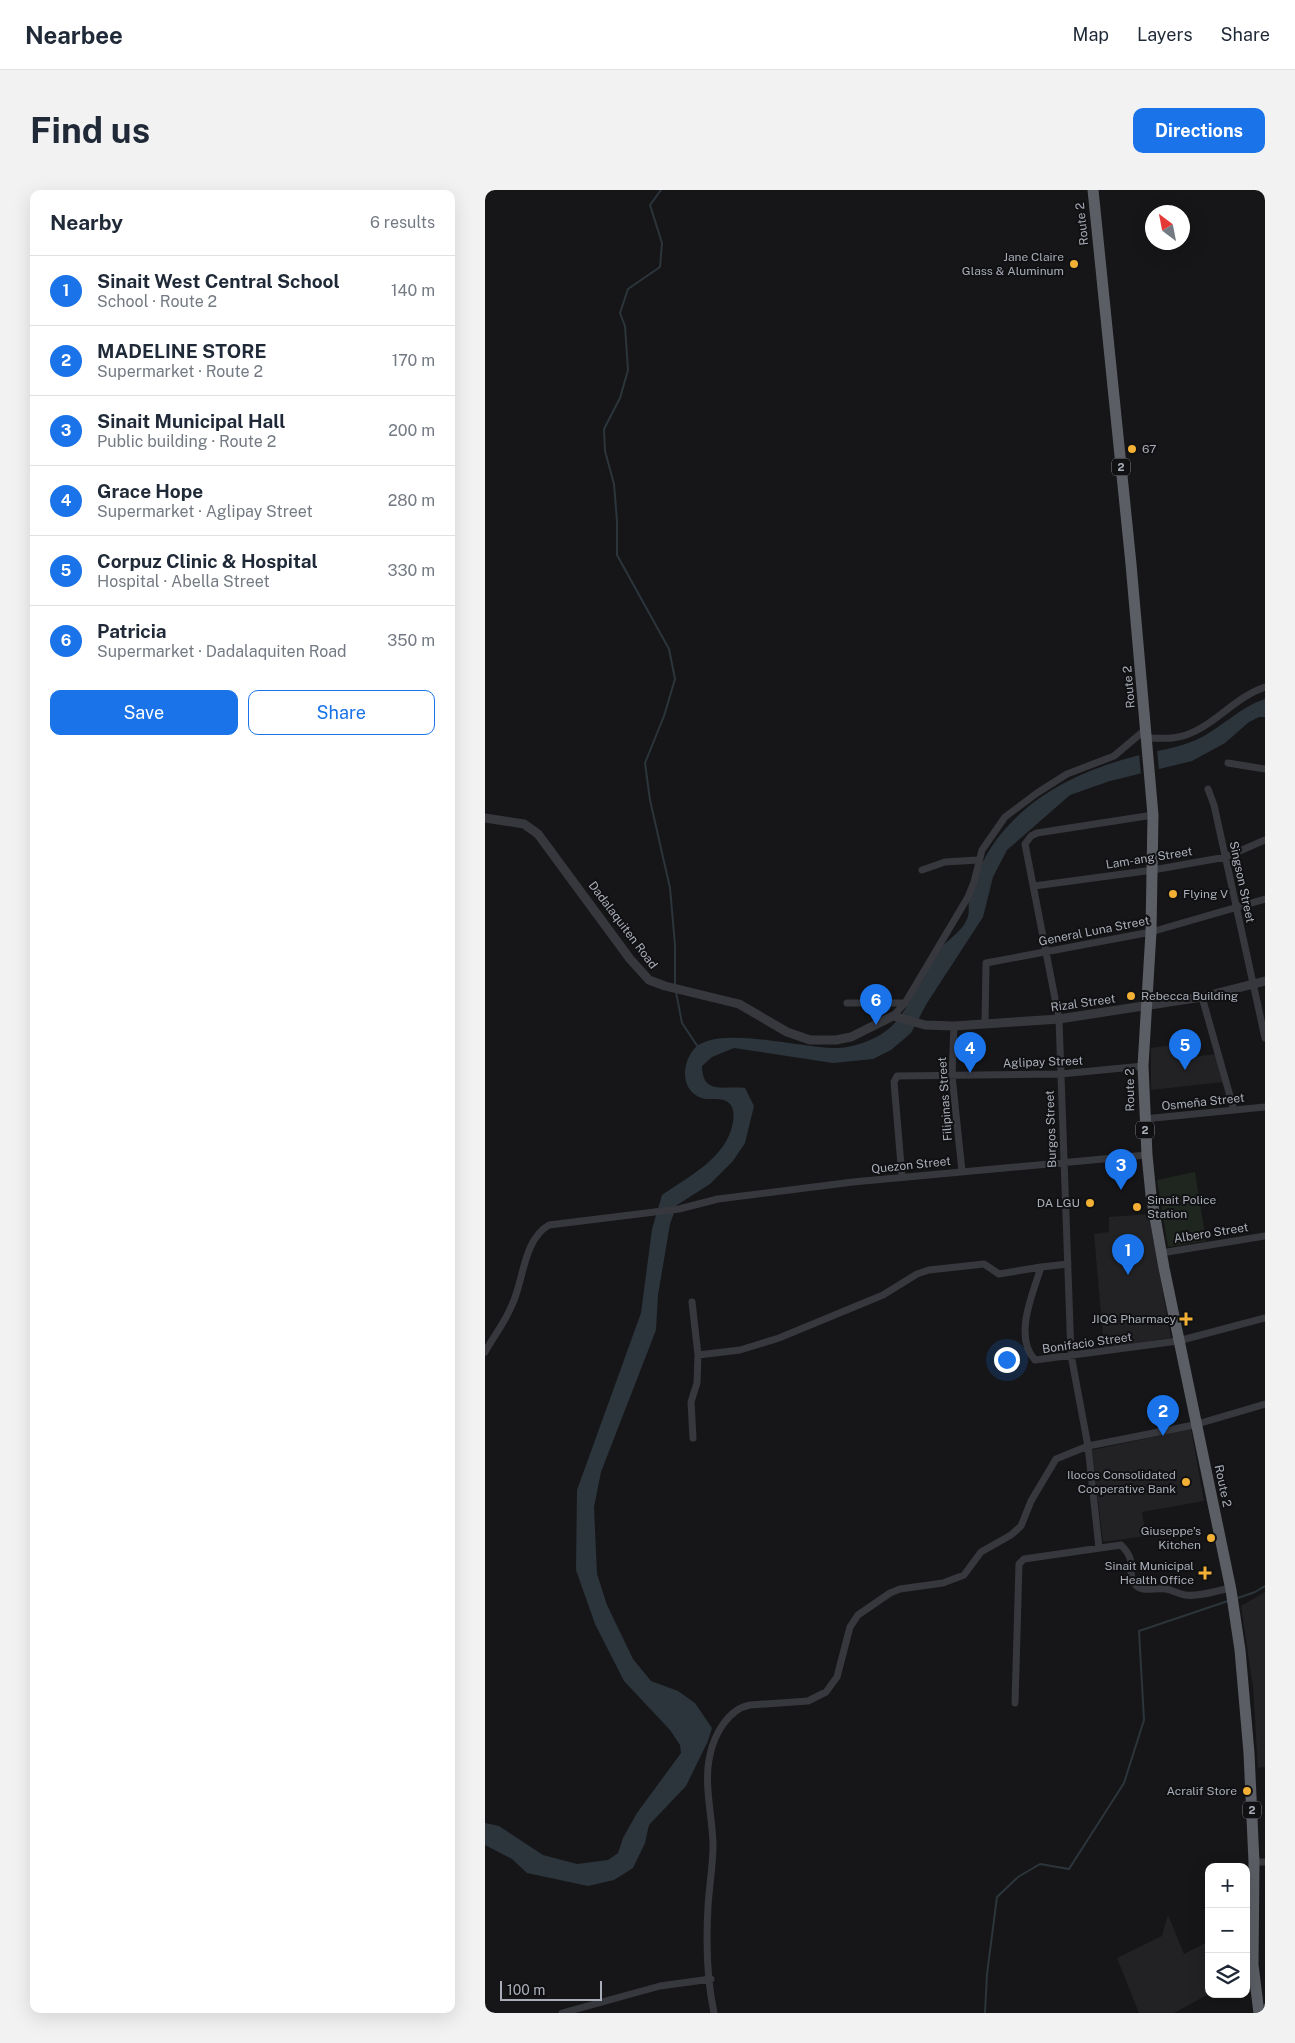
<!DOCTYPE html>
<meta charset="utf-8">
<style>
:root{--surface:#fff;--page:#f2f2f3;--text:#1f2937;--muted:#747a83;--line:#e0e1e3;--accent:#1a73e8}
body{margin:0;font-family:"Public Sans",sans-serif;background:var(--page);color:var(--text)}
.controls{position:absolute;right:15px;bottom:15px;display:grid;overflow:hidden;border-radius:10px;box-shadow:0 5px 20px #0002}
.controls button{width:45px;height:45px;display:grid;place-items:center;padding:0;border:0;border-bottom:1px solid var(--line);background:var(--surface);color:var(--text);font:25px sans-serif}
.compass{position:absolute;left:660px;top:15px;width:45px;height:45px;border-radius:50%;background:var(--surface);box-shadow:0 5px 20px #0002;rotate:328deg}
.scale{position:absolute;left:15px;bottom:12px;width:102px;box-sizing:border-box;padding-left:5px;border:2px solid #a8adb8;border-top:0;font-size:14px;line-height:18px;white-space:nowrap;color:#a8adb8;-webkit-text-stroke:4px #111113;paint-order:stroke}
.you{position:absolute;left:521px;top:1169px;width:18px;height:18px;margin:-12px;border:4px solid #fff;border-radius:50%;background:#1a73e8;box-shadow:0 0 0 8px #1a73e833}
.badge{display:grid;place-items:center;width:32px;height:32px;border-radius:50%;background:var(--accent);color:#fff;font-size:16px;font-weight:700}
.pin{position:absolute;translate:-50% -41px;filter:drop-shadow(0 1px 2px #0008)}
.pin::after{content:'';position:absolute;top:26px;width:18px;height:15px;background:inherit;clip-path:polygon(0 0,100% 0,50% 100%)}
.list{margin:0;padding:0;list-style:none}
h2{display:flex;justify-content:space-between;align-items:center;height:65px;margin:0;padding:0 20px;font-size:21px}
h2 small{font-size:16px;font-weight:400;color:var(--muted)}
.list li{display:grid;grid-template-columns:32px 1fr auto;gap:15px;align-items:center;box-sizing:border-box;height:70px;padding:0 20px;border-top:1px solid var(--line)}
.list b{display:block;font-size:19px;white-space:nowrap}
.list p{margin:0;font-size:16px;white-space:nowrap;color:var(--muted)}
.list em{font-size:16px;font-style:normal;color:var(--muted)}
.actions{display:flex;gap:10px;padding:15px 20px}
.actions a{flex:1;padding:11px 0;border:1px solid var(--accent);border-radius:10px;text-align:center;font-size:18px;color:var(--accent)}
.actions .main{background:var(--accent);color:#fff}
.icon{flex:none;width:28px;height:28px;fill:none;stroke:currentColor;stroke-width:2;stroke-linecap:round;stroke-linejoin:round}
.map{position:relative;flex:none;width:780px;height:1823px;overflow:hidden;border-radius:10px}
header{display:flex;align-items:center;gap:30px;box-sizing:border-box;height:70px;padding:0 25px;background:var(--surface);border-bottom:1px solid var(--line)}
header strong{font-size:24px}
nav{display:flex;gap:28px;margin-inline-start:auto;font-size:18px}
.intro{display:flex;align-items:center;justify-content:space-between;box-sizing:border-box;height:120px;padding:0 30px}
h1{margin:0;font-size:35px}
.button{padding:12px 22px;border-radius:10px;background:var(--accent);color:#fff;font-size:18px;font-weight:700}
main{display:flex;gap:30px;padding:0 30px}
aside{flex:1;background:var(--surface);border-radius:10px;box-shadow:0 5px 20px #0002}
.map>svg:first-child{display:block}
</style>
<header>
<strong>Nearbee</strong>
<nav><a>Map</a><a>Layers</a><a>Share</a></nav>
</header>
<div class="intro"><h1>Find us</h1><a class="button">Directions</a></div>
<main>
<aside>
<h2>Nearby<small>6 results</small></h2>
<ul class="list">
<li><span class="badge">1</span><div><b>Sinait West Central School</b><p>School · Route 2</p></div><em>140 m</em></li>
<li><span class="badge">2</span><div><b>MADELINE STORE</b><p>Supermarket · Route 2</p></div><em>170 m</em></li>
<li><span class="badge">3</span><div><b>Sinait Municipal Hall</b><p>Public building · Route 2</p></div><em>200 m</em></li>
<li><span class="badge">4</span><div><b>Grace Hope</b><p>Supermarket · Aglipay Street</p></div><em>280 m</em></li>
<li><span class="badge">5</span><div><b>Corpuz Clinic &amp; Hospital</b><p>Hospital · Abella Street</p></div><em>330 m</em></li>
<li><span class="badge">6</span><div><b>Patricia</b><p>Supermarket · Dadalaquiten Road</p></div><em>350 m</em></li>
</ul>
<div class="actions"><a class="main">Save</a><a>Share</a></div>
</aside>
<div class="map">
<svg width="780" height="1823" viewBox="0 0 780 1823">
<rect width="100%" height="100%" fill="#161618"/>
<path fill="#222225" d="M706,852l2,15 23,-3 7,28 -72,8v-42z
M664,1024l22,124 -67,10 -10,-114 15,-2v-15z
M706,1239l13,72 -62,11 4,24 -43,6 -11,-92z
M780,1402v175l-7,1 -5,-81 -12,-81z
M683,1725l16,39 25,-13v53l-35,19h-35l-22,-55 45,-22z"/>
<path fill="#1e261f" d="M710,982l11,69 -38,6 -11,-67z"/>
<path fill="#2c353c" d="M780,509v18h-6l-10,5 -24,21 -33,18 -82,20 -40,14 -63,55 -14,27 -10,40 -56,86 -16,30 -20,17 -18,9 -40,4 -99,-15 -22,9 -10,9c0,30 24,19 43,22l9,18 -9,37 -12,18 -23,23 -33,21 -7,19 -12,71 -2,35 -55,142 -7,35 3,67 10,31 26,54 18,22 27,10 17,12 17,25 -4,13 -22,45 -37,39 -4,18 -12,25 -19,12 -26,6 -61,-13 -15,-14 -27,-14v-22l14,3 44,29 34,9 31,-4 10,-7 5,-15 14,-25 44,-60 -1,-8 -10,-15 -46,-49 -29,-57 -19,-54 1,-80 64,-177 11,-84 10,-34c27,-19 65,-37 71,-73 1,-6 1,-13 -3,-18 -8,-9 -22,-2 -31,-7 -19,-9 -17,-35 -4,-49 23,-24 111,2 144,0 14,-1 29,-6 41,-13 31,-18 37,-59 59,-85 9,-11 23,-18 28,-31 3,-6 1,-13 2,-19 4,-20 15,-44 28,-61 34,-45 85,-69 139,-83 20,-5 41,-8 60,-16 24,-11 44,-33 69,-41z"/>
<path fill="#161618" d="M672,559l2,22 -18,5 -2,-23z"/>
<g fill="none" stroke-linecap="round" stroke-linejoin="round">
<path stroke="#2c353c" stroke-width="2" d="M176,0l-11,15 12,38 -2,24 -32,22 -8,24 5,13 3,44 -8,28 -16,31 1,22 9,33 3,37v34l52,94 6,30 -11,37 -19,47 5,37 20,88 5,57v40
M191,802l6,31 16,24
M750,1409l20,-7 10,-6
M500,1823l2,-39 10,-77 21,-20 22,-13 29,5 55,-86 20,-63 -5,-89 89,-30"/>
<path stroke="#37383d" stroke-width="7" d="M662,548c13,0 26,2 39,-3 29,-10 49,-38 79,-48
M743,573l37,6
M723,599l6,16 51,233
M437,680l23,-8 33,-2
M549,696l119,-16 73,-13 39,-17
M717,807l32,113
M362,813h58
M408,826l12,-13 63,-106 6,-15 8,-32 23,-33 32,-24 30,-19 47,-18 32,-27
M500,834l1,-61 165,-31 114,-33
M469,836l-2,50 10,95
M659,929l121,-12
M417,987l-8,-95 3,-6 164,-2 82,-8
M676,1063l104,-17
M583,1074l-27,3c-8,26 -28,70 -6,93l143,-19 87,-23
M207,1112l6,53 -1,28 -6,19 2,36
M0,1162c9,-16 20,-30 27,-47 12,-25 11,-65 37,-80l130,-16 39,-10 135,-17 294,-27
M213,1165l42,-5 39,-12 104,-43 34,-21 12,-4 55,-6 15,10 42,-7
M614,1358l-11,-102 -17,-91 -12,-336 -34,-175 6,-8 6,-3 116,-18
M530,1513l4,-139 5,-5 97,-14c18,18 5,26 13,38 7,11 22,4 32,6 7,1 12,5 19,6 14,2 31,-4 45,-7
M769,1672h11
M77,1823l98,-27 51,-7
M229,1823c-7,-33 -8,-72 -6,-106 1,-20 5,-41 5,-61 0,-29 -10,-61 -3,-91 4,-20 18,-46 40,-50l58,-4 18,-9 11,-15 13,-50 8,-12 32,-22 10,-4 43,-6 21,-8 17,-23 30,-17 10,-9 10,-25 25,-42 32,-13 106,-21 71,-21"/>
<path stroke="#37383d" stroke-width="9" d="M0,628l39,6 14,10 92,125 19,21 16,6 74,18 48,28 23,8h26l15,-3 42,-21 32,9 29,1 105,-7 143,-22 63,-16"/>
<path stroke="#5b5e65" stroke-width="11" d="M608,0l38,374 22,251 -2,117 -8,134 4,89 4,40 13,73 67,322 9,60 9,103 5,109 -1,103 6,48"/>
</g>
<g fill="#f2b134" stroke="#111113" stroke-width="2">
<circle cx="589" cy="74" r="5"/>
<circle cx="647" cy="259" r="5"/>
<circle cx="688" cy="704" r="5"/>
<circle cx="646" cy="806" r="5"/>
<circle cx="605" cy="1013" r="5"/>
<circle cx="652" cy="1017" r="5"/>
<path d="M698.5 1121.5h5v5h5v5h-5v5h-5v-5h-5v-5h5z"/>
<circle cx="701" cy="1292" r="5"/>
<circle cx="726" cy="1348" r="5"/>
<path d="M717.5 1375.5h5v5h5v5h-5v5h-5v-5h-5v-5h5z"/>
<circle cx="762" cy="1601" r="5"/>
</g>
<g text-anchor="middle" dominant-baseline="central" stroke-width="4" stroke-linejoin="round" paint-order="stroke">
<g fill="#111113" stroke="#7b7e86" stroke-width="1">
<rect x="627" y="268.5" width="18" height="17" rx="4"/>
<rect x="651" y="931.5" width="18" height="17" rx="4"/>
<rect x="758" y="1611.5" width="18" height="17" rx="4"/>
</g>
<g font-size="11" font-weight="bold" fill="#a8adb8">
<text x="636" y="277">2</text>
<text x="660" y="940">2</text>
<text x="767" y="1620">2</text>
</g>
<g font-size="12" fill="#a8adb8" stroke="#111113">
<text transform="translate(597 34) rotate(-96)">Route 2</text>
<text transform="translate(644 497) rotate(-95)">Route 2</text>
<text transform="translate(664 668) rotate(-9)">Lam-ang Street</text>
<text transform="translate(757 692) rotate(78)">Singson Street</text>
<text transform="translate(138 735) rotate(53)">Dadalaquiten Road</text>
<text transform="translate(609 741) rotate(-11)">General Luna Street</text>
<text transform="translate(598 813) rotate(-8)">Rizal Street</text>
<text transform="translate(558 872) rotate(-2)">Aglipay Street</text>
<text transform="translate(645 900) rotate(-91)">Route 2</text>
<text transform="translate(460 909) rotate(-94)">Filipinas Street</text>
<text transform="translate(718 912) rotate(-6)">Osmeña Street</text>
<text transform="translate(566 939) rotate(-92)">Burgos Street</text>
<text transform="translate(426 975) rotate(-6)">Quezon Street</text>
<text transform="translate(726 1043) rotate(-9)">Albero Street</text>
<text transform="translate(602 1153) rotate(-8)">Bonifacio Street</text>
<text transform="translate(738 1296) rotate(78)">Route 2</text>
</g>
<g font-size="12" fill="#a8adb8" stroke="#111113" text-anchor="end">
<text x="579" y="67">Jane Claire<tspan x="579" dy="14">Glass &amp; Aluminum</tspan></text>
<text x="657" y="259" text-anchor="start">67</text>
<text x="698" y="704" text-anchor="start">Flying V</text>
<text x="656" y="806" text-anchor="start">Rebecca Building</text>
<text x="662" y="1010" text-anchor="start">Sinait Police<tspan x="662" dy="14">Station</tspan></text>
<text x="595" y="1013">DA LGU</text>
<text x="691" y="1129">JIQG Pharmacy</text>
<text x="691" y="1285">Ilocos Consolidated<tspan x="691" dy="14">Cooperative Bank</tspan></text>
<text x="716" y="1341">Giuseppe’s<tspan x="716" dy="14">Kitchen</tspan></text>
<text x="709" y="1376">Sinait Municipal<tspan x="709" dy="14">Health Office</tspan></text>
<text x="752" y="1601">Acralif Store</text>
</g>
</g>
</svg>
<div class="controls">
<button>+</button>
<button>−</button>
<button><svg class="icon" aria-label="layers" viewBox="0 0 24 24"><path d="M12 4l9 5-9 5-9-5zM3 14l9 5 9-5"/></svg></button>
</div>
<svg class="compass" viewBox="-18 -18 36 36"><path d="M0-13l5 13h-10z" fill="#e53935"/><path d="M0 13l5-13h-10z" fill="#747a83"/></svg>
<div class="scale">100 m</div>
<div class="you"></div>
<div class="pin badge" style="left:643px;top:1085px">1</div>
<div class="pin badge" style="left:678px;top:1246px">2</div>
<div class="pin badge" style="left:636px;top:1000px">3</div>
<div class="pin badge" style="left:485px;top:883px">4</div>
<div class="pin badge" style="left:700px;top:880px">5</div>
<div class="pin badge" style="left:391px;top:835px">6</div>
</div>
</main>
